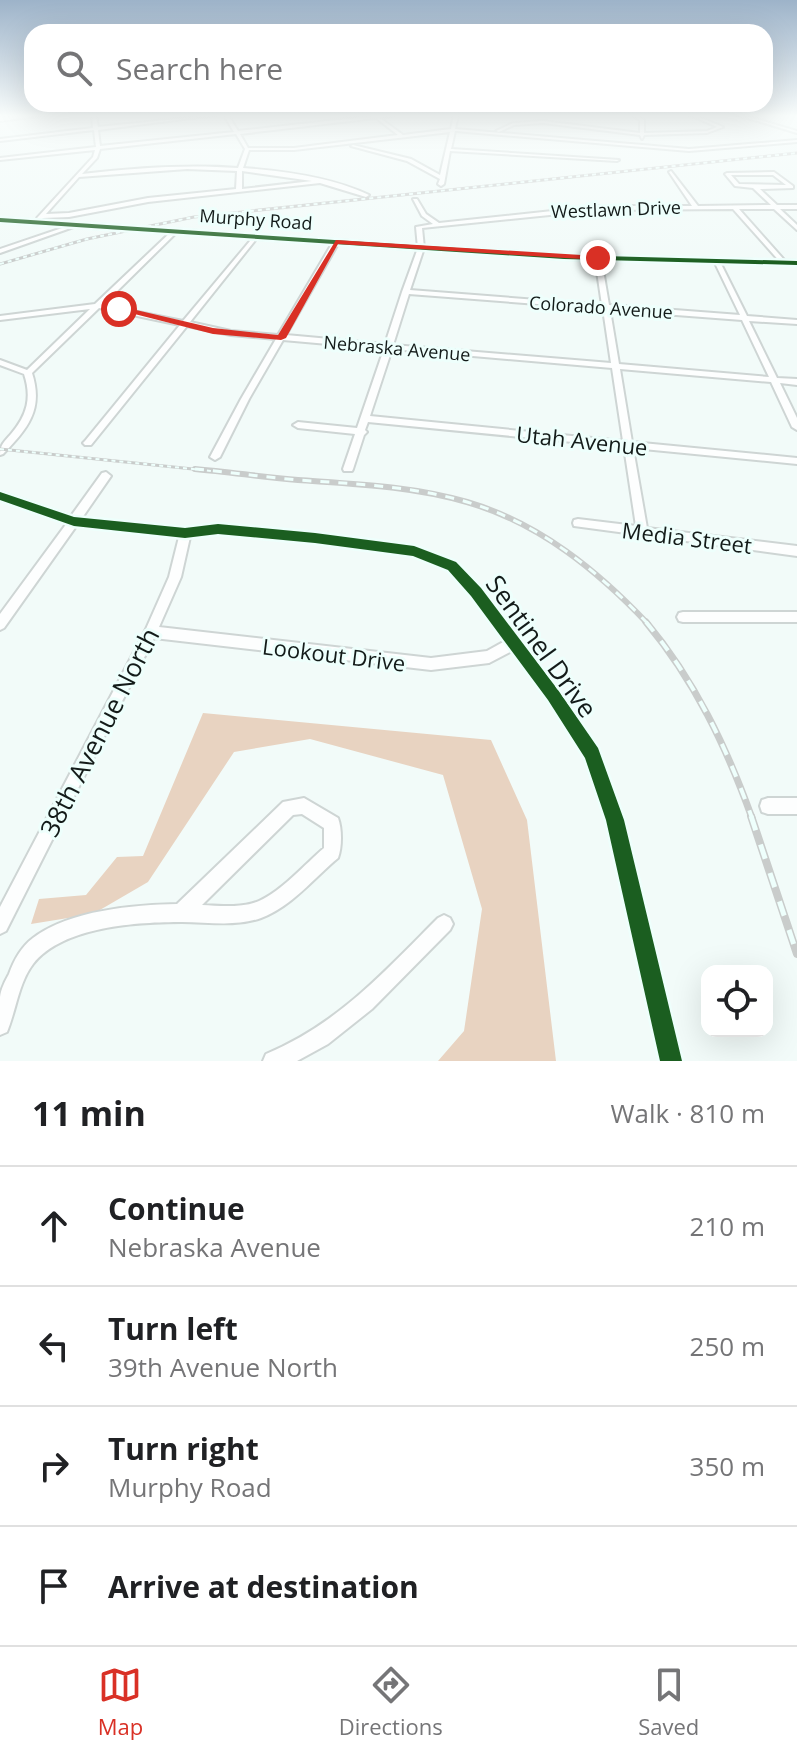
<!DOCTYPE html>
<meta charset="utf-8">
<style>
:root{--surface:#fff;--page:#f6f6f6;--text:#202124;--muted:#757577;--line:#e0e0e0;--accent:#d93025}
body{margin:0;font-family:"Open Sans",sans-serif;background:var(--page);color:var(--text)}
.controls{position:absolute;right:24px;bottom:24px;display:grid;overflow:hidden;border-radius:16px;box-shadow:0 8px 32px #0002}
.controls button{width:72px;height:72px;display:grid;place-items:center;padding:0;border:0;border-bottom:2px solid var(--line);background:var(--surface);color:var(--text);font:40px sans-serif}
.stop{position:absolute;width:24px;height:24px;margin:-18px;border:6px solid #d93025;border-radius:50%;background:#fff}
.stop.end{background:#d93025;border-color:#fff;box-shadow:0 2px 8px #0008}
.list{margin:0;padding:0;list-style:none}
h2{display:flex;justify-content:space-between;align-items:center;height:104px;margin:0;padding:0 32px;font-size:34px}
h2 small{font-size:26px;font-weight:400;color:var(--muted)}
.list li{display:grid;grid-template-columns:52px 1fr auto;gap:24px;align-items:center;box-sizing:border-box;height:120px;padding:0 32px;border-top:2px solid var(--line)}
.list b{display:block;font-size:30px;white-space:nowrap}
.list p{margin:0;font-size:26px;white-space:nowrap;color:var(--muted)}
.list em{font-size:26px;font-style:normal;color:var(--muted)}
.icon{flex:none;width:44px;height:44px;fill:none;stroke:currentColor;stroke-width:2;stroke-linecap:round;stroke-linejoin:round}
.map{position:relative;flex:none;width:797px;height:1061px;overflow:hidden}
.search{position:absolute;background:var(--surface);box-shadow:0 8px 32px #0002;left:24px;right:24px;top:24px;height:88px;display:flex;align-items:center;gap:20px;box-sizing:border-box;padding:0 28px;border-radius:24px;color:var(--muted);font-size:30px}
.sheet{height:584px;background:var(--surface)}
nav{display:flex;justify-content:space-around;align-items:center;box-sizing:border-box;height:112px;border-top:2px solid var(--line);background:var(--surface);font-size:22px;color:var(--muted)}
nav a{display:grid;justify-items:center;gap:4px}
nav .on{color:var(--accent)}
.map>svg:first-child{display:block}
</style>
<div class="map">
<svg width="797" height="1061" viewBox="0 0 797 1061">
<rect width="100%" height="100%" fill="#f2fbf9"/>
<path fill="#e8d3c1" d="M203,713l288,27 36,80 29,241h-118l26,-30 18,-122 -39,-134 -133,-36 -76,13 -86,130 -55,32 -62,10 8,-25 47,-4 31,-38 26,-1z"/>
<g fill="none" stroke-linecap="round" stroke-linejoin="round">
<defs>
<path id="minor" d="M92,115h4l2,12 117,-12 -117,15 2,16 134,-14 -10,-17h4l10,16 135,-15 -1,-1h24l-16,3 23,17 48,-6 3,-14h4l-3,14 234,20 108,-9v2l-108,9 -234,-20 -4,18 168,11 -2,1 -167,-10 -6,33 -3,2 -3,-2 2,-5 -33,-18 -56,-15 2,-1 58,14 29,16 10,-43 -156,18h-45l-6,18c41,3 88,9 126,27l-3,2 -46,-14 -172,19 -79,15 -26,1 -2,2h-4v-2l56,-61 2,-7 -95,10v-2l96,-11 -2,-17 -94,11v-2l93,-11zM376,118l22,17 -104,13h-46l-8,-14zM236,134l9,15 -7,19c-52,-4 -104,0 -156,6l15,-16 3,-9zM187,169l50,2 -1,18 -88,9 -79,15 -23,1 33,-37zM242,171l70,10 -70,8z
M633,115h4l7,5v13l63,-2 10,-4 -27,-12h4l29,12 -16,6 -63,2 -2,4 -2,-4 -97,-12 -29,2 -15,7 -3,-1 17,-8 30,-2 97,12v-13z
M738,115h5l54,16v2z
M671,171l27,35 73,-1 -18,-17 -18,-2 -10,-12 2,-1 47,-1 19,14v2l-33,1 17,16h20v4h-17l17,16v5l-23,-21h-35l47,53v2h-4l-49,-55 -134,1 -177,18 2,20 -14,42 192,15 -7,-47 3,-2 3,2 8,47 131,10 -26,-54 5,-1 28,56 50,4v4l-48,-3 28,57 20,1v6l-17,-2 17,35v12l-5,-3 -21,-45 -151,-13 12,73 165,16v6l-164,-16 14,80 150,18v10l-223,-30 -1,-3 1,-3 4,-1 58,7 -12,-79 -256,-25 -3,8 2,2 -3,3 -11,34 -1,2h-8l-1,-2 12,-35 -57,-6 -5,-3 5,-3 59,6 27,-79 -101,-9 -34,59 -29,58 -5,3 -5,-3 31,-58 35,-60 -45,-4 -44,-9 -96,119h-6l-2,-2 2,-2 95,-116 -81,-17 -67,65c12,37 -5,56 -29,81l-3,1c0,-10 4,-13 11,-21 16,-19 21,-36 13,-60l-24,-9v-5l27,10 63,-61 -90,11v-4l95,-12 78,-74 5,1 -75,74 80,16 72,-86 3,2 -1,1 -67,84 41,9 47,4 55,-93 3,-2 3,2 -53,93 99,9 17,-52 16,-44 -2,-21 17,-3 -11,-8 -9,-17h4l9,15 13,9 160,-17h93l-23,-34zM731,175h42l13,10 -47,-1zM409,294l194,15 8,54 -218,-18zM610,310l132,10 27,57 -150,-13zM392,349l220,19 11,73 -253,-25z
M74,224l5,1 -79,28v-4z
M106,472l5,4 -29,42 103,11 33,-4 97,9 99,12 42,17 24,25 78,102 39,59 26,71 58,241h-20l-54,-241 -21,-62 -38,-58 -36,-49 -23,12 -58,7 -277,-32 -148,293 -6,3v-27l146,-278 23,-52 10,-40 -102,-12 -73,103 -4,2v-16l67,-91 -67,-23v-8l71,24 31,-43zM218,533l97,9 98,13 35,14 24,27 33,45 -18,10 -56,7 -272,-31 22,-50 9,-40z
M683,612h114v10h-114l-4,-1 -2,-4 2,-4z
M304,798l34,20c4,11 4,29 0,40 -24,20 -47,49 -77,60 -25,9 -53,4 -79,4 -44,0 -119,4 -149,42 -14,18 -17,46 -26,68l-7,3c0,-12 0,-26 0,-38 1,-8 5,-16 9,-23 5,-14 12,-27 24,-36 37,-28 100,-33 144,-34l106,-102zM302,814l22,14v20c-19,16 -42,43 -65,53 -17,7 -39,5 -57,4l91,-90z
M768,798h29v16h-29l-6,-2 -2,-6 2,-6z
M444,915l6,3 3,6 -3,6 -78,79 -44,35 -31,17h-34l3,-7c72,-30 118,-82 172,-136z"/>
<path id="major" d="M30,115h14l-44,6v-4z
M0,218l564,37 233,6v4l-233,-6 -564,-37z"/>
<path id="highway" d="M0,117l8,2 -8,2z"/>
</defs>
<use href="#minor" stroke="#ced5d4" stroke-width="4"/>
<use href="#major" stroke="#ced5d4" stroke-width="4"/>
<use href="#highway" stroke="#ced5d4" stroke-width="4"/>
<use href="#minor" fill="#fdfefe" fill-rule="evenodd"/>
<use href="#major" fill="#fdfefe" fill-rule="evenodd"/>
<use href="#highway" fill="#fdfefe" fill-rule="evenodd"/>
<defs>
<path id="rail-far3" d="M0,264l87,-25 107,-22 603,-64
M0,449l212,22"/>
<path id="rail-far2" d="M195,469c34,3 68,8 103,11 57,4 114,6 169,22 72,21 130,68 181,122"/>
<path id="rail-far1" d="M646,622c49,59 80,124 106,196"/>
<path id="rail" d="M751,816l46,138"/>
</defs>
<use href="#rail-far3" stroke="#c9cccb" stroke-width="3"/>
<use href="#rail-far2" stroke="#c9cccb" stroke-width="6"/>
<use href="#rail-far1" stroke="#c9cccb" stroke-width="7"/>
<use href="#rail" stroke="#c9cccb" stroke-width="8"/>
<use href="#rail-far3" stroke="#eefffc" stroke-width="2" stroke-dasharray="4" stroke-linecap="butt"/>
<use href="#rail-far2" stroke="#eefffc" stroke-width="3" stroke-dasharray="9" stroke-linecap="butt"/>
<use href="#rail-far1" stroke="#eefffc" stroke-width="4" stroke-dasharray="12" stroke-linecap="butt"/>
<use href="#rail" stroke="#eefffc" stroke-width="5" stroke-dasharray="15" stroke-linecap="butt"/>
<defs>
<path id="cycleway" d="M0,218l564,37 233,6v4l-233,-6 -564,-37z
M0,492l74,25 111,11 33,-4 97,9 99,13 42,16 25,26 77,102 40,58 26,72 58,241h-22l-54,-241 -21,-62 -37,-58 -77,-104 -23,-26 -35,-14 -98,-13 -97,-9 -33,4 -111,-12 -74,-26z"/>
</defs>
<use href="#cycleway" stroke="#eefffc" stroke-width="5"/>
<use href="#cycleway" fill="#1b5e20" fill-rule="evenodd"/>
</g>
<linearGradient id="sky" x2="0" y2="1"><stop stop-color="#9db3c9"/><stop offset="0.44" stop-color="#f9fdfc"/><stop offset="1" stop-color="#f9fdfc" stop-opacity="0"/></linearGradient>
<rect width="797" height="263" fill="url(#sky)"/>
<path fill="#d93025" d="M336,240l262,16 4,2 -4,2 -260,-16 -52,94 -5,2 -68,-6 -98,-25 4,-3 94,22 65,7z"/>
<g text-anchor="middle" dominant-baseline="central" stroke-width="6" stroke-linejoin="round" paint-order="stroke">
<g font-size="18" fill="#131b19" stroke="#eefffc">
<text transform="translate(616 209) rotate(-2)">Westlawn Drive</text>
<text transform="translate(256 219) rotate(4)">Murphy Road</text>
<text transform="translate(601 307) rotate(4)">Colorado Avenue</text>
<text transform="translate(397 348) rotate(5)">Nebraska Avenue</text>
</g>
<g font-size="22" fill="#131b19" stroke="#eefffc">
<text transform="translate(582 440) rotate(6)">Utah Avenue</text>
<text transform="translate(687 537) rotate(7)">Media Street</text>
<text transform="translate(334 654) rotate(7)">Lookout Drive</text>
</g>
<g font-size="26" fill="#131b19" stroke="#eefffc">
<text transform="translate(542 646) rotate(54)">Sentinel Drive</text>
<text transform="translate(99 732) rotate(-63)">38th Avenue North</text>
</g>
</g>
</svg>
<div class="controls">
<button><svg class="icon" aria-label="locate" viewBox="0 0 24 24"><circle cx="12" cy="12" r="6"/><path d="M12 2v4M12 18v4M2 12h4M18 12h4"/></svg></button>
</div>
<div class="stop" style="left:119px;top:309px"></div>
<div class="stop end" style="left:598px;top:258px"></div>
<div class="search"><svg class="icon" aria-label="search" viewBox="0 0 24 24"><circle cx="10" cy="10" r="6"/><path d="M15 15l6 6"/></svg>Search here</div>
</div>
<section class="sheet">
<h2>11 min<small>Walk · 810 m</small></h2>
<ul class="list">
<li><svg class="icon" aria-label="ahead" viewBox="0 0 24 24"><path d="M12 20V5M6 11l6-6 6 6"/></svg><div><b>Continue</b><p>Nebraska Avenue</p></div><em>210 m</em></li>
<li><svg class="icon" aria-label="left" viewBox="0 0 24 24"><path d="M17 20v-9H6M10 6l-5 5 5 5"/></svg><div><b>Turn left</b><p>39th Avenue North</p></div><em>250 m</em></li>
<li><svg class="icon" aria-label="right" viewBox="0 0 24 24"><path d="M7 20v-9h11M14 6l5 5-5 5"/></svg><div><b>Turn right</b><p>Murphy Road</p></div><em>350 m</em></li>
<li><svg class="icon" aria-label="arrive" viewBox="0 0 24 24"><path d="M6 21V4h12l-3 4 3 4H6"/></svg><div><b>Arrive at destination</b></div></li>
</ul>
</section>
<nav>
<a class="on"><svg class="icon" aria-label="map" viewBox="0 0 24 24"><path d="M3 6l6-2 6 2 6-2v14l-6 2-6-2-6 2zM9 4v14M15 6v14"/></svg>Map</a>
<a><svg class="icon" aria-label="directions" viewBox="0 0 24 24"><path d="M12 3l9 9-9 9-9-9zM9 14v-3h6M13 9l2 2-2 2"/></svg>Directions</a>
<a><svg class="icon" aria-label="saved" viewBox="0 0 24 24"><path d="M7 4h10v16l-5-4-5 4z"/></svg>Saved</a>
</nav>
